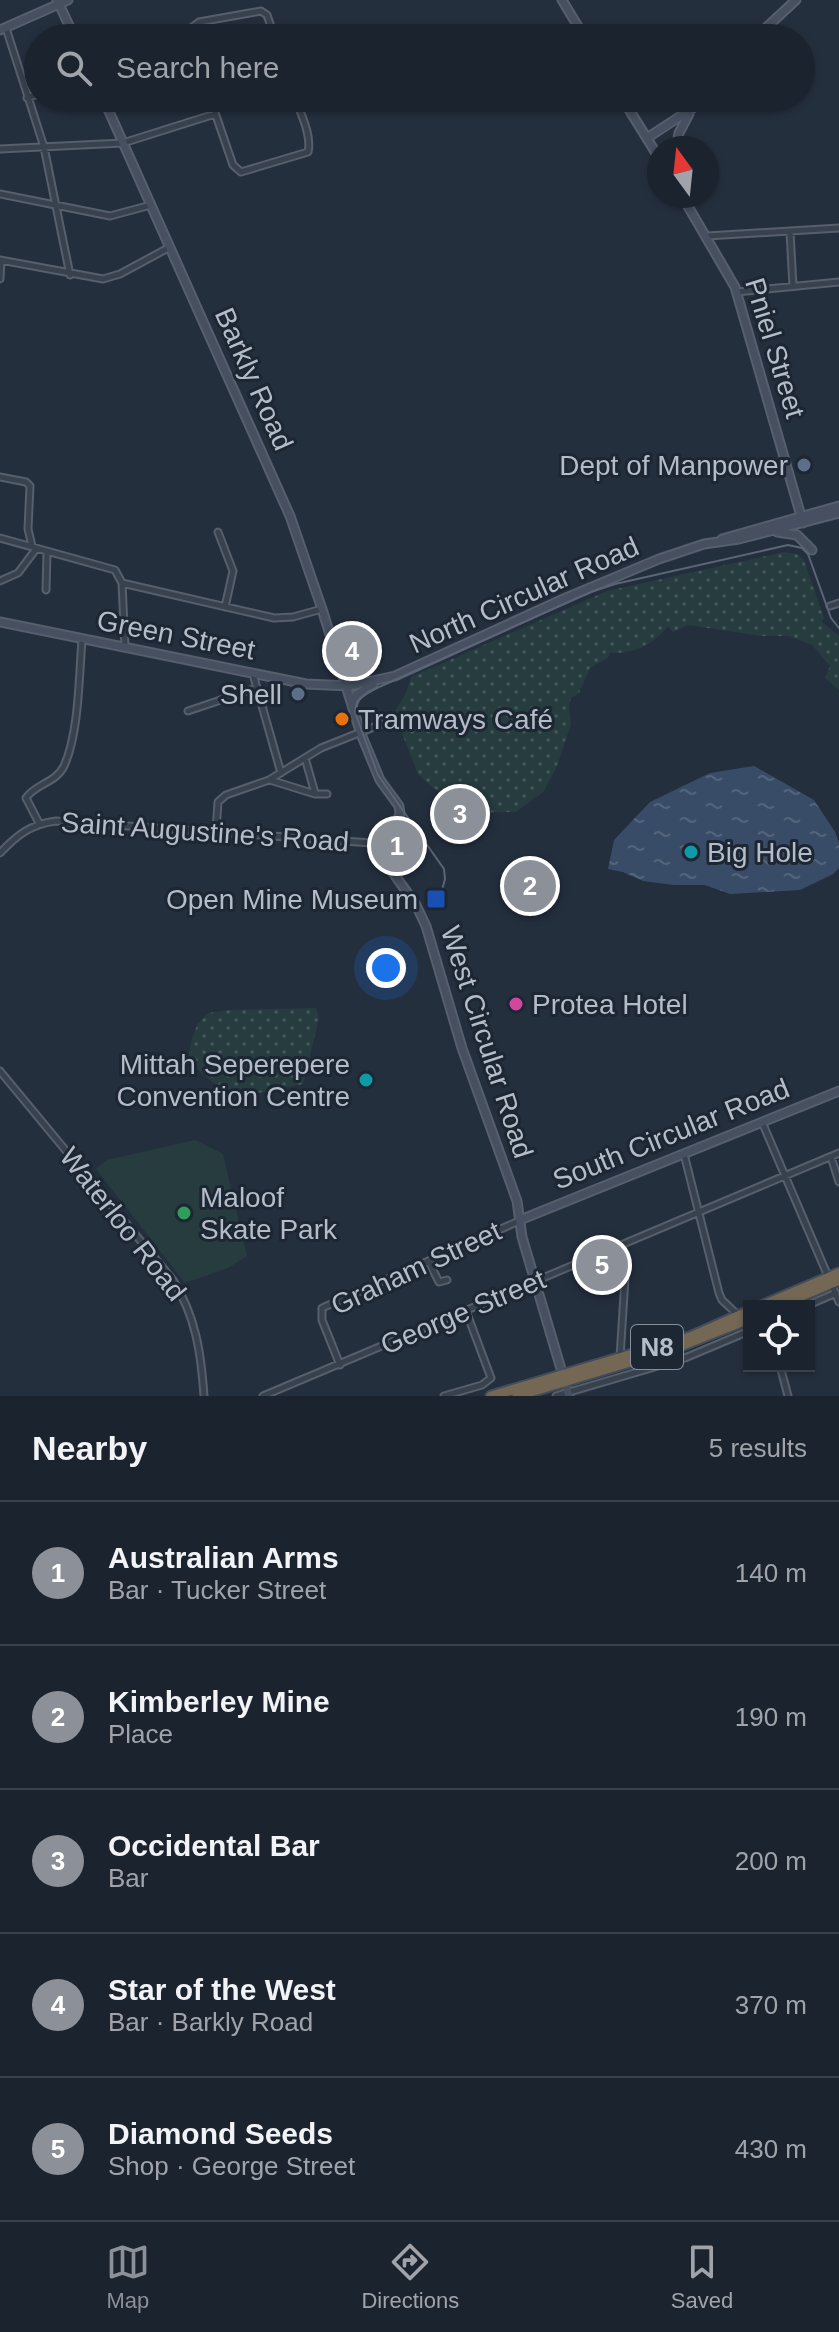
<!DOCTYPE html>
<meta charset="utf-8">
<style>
:root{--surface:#1b232e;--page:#282f3a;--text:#f1f3f6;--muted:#a0a4aa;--line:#39404a;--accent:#8c9099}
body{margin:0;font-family:Helvetica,sans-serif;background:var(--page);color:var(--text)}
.controls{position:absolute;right:24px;bottom:24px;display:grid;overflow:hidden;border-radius:0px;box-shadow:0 2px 6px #0004}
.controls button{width:72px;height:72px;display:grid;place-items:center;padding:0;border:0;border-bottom:2px solid var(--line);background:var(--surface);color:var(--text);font:40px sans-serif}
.compass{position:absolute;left:647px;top:136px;width:72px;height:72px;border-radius:50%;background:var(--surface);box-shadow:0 2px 6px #0004;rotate:345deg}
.you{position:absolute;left:386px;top:968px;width:28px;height:28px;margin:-20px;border:6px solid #fff;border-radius:50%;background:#1a73e8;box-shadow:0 0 0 12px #1a73e833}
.badge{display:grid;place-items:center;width:52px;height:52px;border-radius:50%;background:var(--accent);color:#fff;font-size:26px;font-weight:700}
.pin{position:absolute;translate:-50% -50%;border:4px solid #fff;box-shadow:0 2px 8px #0006}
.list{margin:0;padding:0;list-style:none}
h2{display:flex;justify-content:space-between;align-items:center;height:104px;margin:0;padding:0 32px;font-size:34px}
h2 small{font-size:26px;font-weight:400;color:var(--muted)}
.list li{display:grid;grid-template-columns:52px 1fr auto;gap:24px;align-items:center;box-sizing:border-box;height:144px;padding:0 32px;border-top:2px solid var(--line)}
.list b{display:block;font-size:30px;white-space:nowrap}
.list p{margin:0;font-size:26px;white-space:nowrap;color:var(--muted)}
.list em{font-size:26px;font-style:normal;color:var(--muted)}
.icon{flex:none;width:44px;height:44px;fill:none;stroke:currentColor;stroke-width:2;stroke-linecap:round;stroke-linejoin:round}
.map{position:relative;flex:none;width:839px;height:1396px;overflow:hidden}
.search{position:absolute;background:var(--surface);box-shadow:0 2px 6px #0004;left:24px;right:24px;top:24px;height:88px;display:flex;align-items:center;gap:20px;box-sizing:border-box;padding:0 28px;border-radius:44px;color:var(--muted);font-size:30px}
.sheet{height:824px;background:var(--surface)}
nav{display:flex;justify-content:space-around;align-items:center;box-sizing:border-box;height:112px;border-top:2px solid var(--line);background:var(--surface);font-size:22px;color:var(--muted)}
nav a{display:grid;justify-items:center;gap:4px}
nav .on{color:var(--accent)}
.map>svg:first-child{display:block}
</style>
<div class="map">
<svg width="839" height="1396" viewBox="0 0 839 1396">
<defs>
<pattern id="grass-dots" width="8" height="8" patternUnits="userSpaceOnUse" patternTransform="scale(2)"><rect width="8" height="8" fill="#263c3f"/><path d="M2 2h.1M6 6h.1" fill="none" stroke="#435659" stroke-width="1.8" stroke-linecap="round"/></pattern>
<pattern id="water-ripples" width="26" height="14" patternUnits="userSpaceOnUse" patternTransform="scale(2)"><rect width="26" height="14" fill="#394c67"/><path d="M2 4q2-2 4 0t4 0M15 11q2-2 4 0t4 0" fill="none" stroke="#53647b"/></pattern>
</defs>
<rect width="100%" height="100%" fill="#242f3e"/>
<path fill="url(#grass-dots)" d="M784,552l13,2 7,6 20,58 -2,4 17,14v54l-14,-12 5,-12 -18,-21 -23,-9h-27l-74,-11 -15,7 -5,-6c-14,19 -35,28 -58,27l-2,5 -18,10 -11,25 -8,5 -2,9 2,17 -14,42 -13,25 -28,21 -52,1 3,-6 -4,-4 4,-6 -5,-2 -5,7 -24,-14 -15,-14 -24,-61 12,-20 5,-16 196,-86z
M316,1008l3,10 -16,66 -54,11h-21l-31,-26 -8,-12 2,-15 6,-17 11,-12 21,-3z"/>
<path fill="#263c3f" d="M195,1140l28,14 24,102 -19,12 -43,15 -89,-114 11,-9z"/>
<path fill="url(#water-ripples)" d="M754,766l60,34 21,32 4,11v25l-6,6 -33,16 -70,4 -25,-9h-31l-31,-4 -20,-9 -15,-3 6,-29 36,-38 60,-29z"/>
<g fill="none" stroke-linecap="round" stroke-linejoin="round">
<defs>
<path id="street" d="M6,28l38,119 26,128
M191,38v-10l8,-6 62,-11 6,4 8,23
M27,98l11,-4
M210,98l23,67 8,7 67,-20c4,-16 -7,-38 -13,-54
M0,149l123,-6 92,-29
M0,194l110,22 41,-11
M790,232l3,54
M707,236l132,-8
M0,260l103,19 17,-5 50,-27
M0,279l1,-19
M737,292l102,-10
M0,477l26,5 4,4 -2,43 4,17
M218,532l15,39 -8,36
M0,538l115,32 7,13 3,64
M0,581l18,-8 18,-24
M122,583l152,35 19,-1 29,-8
M46,590l1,-38
M830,606l9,-3
M253,674l28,99
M188,711l68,-23
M305,758l10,35
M270,780l45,14h12
M39,823l-13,-25c9,-14 30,-15 38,-32 15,-32 15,-91 18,-126
M216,831l2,-29 8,-7 43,-15 52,-32 73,-29
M0,853c17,-18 31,-29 56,-32l316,22
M0,1071l173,209c23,37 28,73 31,116
M762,1122l77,180
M684,1154l35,139 3,7 17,16
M831,1157l8,25
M617,1248l8,31 -5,78
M429,1262l10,20 8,-2
M806,1306l30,-13
M340,1365l-18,-45v-12l197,-87
M780,1366l8,30
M263,1396l576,-243
M444,1396l38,-11 9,-7 -25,-67
M556,1396l129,-38 64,-27"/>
<path id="secondary" d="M57,0l18,38
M562,0l23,38
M0,30l68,-30
M755,38l41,-38
M103,98l187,418 32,93 39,125 19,46 19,26 1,8 -3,7 -25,22 44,62 10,21 36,122 55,153 5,36 47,159
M622,98l37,60
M647,138l52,-34 5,-6
M676,148l3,-15 10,-19
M682,196l53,91 68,236
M777,532l20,3 15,15
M722,539l117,-33
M0,622l306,62 43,2 46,-10 173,-79 91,-38 45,-15 35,-5 100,-26
M352,706l4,-11 17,-10
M520,1220l319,-129"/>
<path id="highway" d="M761,1306l78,-33
M778,1306l61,-26
M491,1396l199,-59 59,-26
M517,1396l156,-47 76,-30"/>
</defs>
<use href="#street" stroke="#565f6c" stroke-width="9"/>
<use href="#secondary" stroke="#565f6c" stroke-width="11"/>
<use href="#highway" stroke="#434c59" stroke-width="13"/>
<use href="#street" stroke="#38414e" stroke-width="5"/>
<use href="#secondary" stroke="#465061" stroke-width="7"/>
<use href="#highway" stroke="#746855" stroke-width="9"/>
<path stroke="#5a6575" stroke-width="2" d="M438,905l7,-26 -1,-10 -66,-94 -23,-63 2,-10 11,-10 223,-100 24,-8 173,-39 14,3 6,6 23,64 8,10"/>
</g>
<g fill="#5c6f8a" stroke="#1d2633" stroke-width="3">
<circle cx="804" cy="465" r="8"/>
<circle cx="298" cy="694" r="8"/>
</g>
<circle fill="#e8710a" stroke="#1d2633" stroke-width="3" cx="342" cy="719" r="8"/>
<g fill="#0f9aa8" stroke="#1d2633" stroke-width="3">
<circle cx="691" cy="852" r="8"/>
<circle cx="366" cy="1080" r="8"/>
</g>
<rect fill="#1a4fb4" stroke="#1d2633" stroke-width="3" x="426" y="889" width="20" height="20" rx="4"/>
<circle fill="#d1479c" stroke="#1d2633" stroke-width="3" cx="516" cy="1004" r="8"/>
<circle fill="#2e9e5b" stroke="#1d2633" stroke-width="3" cx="184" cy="1213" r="8"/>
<g text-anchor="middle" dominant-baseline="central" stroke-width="6" stroke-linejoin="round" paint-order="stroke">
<rect fill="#1d2633" stroke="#878f9c" stroke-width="2" x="631" y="1325" width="52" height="44" rx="6"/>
<g font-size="26" font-weight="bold" fill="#b4bcc9">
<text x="657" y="1347">N8</text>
</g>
<g font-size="28" fill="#b4bcc9" stroke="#1d2633">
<text transform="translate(775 348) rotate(73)">Pniel Street</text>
<text transform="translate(254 379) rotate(66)">Barkly Road</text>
<text transform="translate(524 595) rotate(-24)">North Circular Road</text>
<text transform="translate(176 635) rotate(11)">Green Street</text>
<text transform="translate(205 832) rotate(4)">Saint Augustine's Road</text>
<text transform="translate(487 1042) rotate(72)">West Circular Road</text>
<text transform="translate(671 1134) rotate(-22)">South Circular Road</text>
<text transform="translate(123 1224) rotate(52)">Waterloo Road</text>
<text transform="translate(416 1268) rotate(-25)">Graham Street</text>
<text transform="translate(463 1312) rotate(-23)">George Street</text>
</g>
<g font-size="28" fill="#b4bcc9" stroke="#1d2633" text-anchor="end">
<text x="788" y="465">Dept of Manpower</text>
<text x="282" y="694">Shell</text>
<text x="358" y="719" text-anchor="start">Tramways Café</text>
<text x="707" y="852" text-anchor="start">Big Hole</text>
<text x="418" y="899">Open Mine Museum</text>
<text x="532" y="1004" text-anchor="start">Protea Hotel</text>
<text x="350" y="1064">Mittah Seperepere<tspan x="350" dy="32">Convention Centre</tspan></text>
<text x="200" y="1197" text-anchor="start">Maloof<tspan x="200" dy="32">Skate Park</tspan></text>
</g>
</g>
</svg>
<div class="controls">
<button><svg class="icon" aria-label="locate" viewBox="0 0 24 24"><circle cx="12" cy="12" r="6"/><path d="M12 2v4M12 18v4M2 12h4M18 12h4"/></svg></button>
</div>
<svg class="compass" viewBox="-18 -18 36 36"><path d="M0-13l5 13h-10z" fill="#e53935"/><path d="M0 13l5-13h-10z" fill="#a0a4aa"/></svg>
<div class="you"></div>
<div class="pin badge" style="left:397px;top:846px">1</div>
<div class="pin badge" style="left:530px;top:886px">2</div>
<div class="pin badge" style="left:460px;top:814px">3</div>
<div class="pin badge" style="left:352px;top:651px">4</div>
<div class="pin badge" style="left:602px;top:1265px">5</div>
<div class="search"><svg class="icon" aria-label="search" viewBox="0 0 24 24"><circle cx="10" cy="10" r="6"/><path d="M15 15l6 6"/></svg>Search here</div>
</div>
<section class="sheet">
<h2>Nearby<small>5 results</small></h2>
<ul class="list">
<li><span class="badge">1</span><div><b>Australian Arms</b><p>Bar · Tucker Street</p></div><em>140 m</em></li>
<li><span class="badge">2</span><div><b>Kimberley Mine</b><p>Place</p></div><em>190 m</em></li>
<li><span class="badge">3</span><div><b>Occidental Bar</b><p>Bar</p></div><em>200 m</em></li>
<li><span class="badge">4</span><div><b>Star of the West</b><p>Bar · Barkly Road</p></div><em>370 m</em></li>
<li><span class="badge">5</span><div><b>Diamond Seeds</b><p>Shop · George Street</p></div><em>430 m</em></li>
</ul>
</section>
<nav>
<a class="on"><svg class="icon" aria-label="map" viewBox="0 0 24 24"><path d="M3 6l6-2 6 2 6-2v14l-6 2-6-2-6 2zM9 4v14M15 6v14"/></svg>Map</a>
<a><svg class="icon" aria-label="directions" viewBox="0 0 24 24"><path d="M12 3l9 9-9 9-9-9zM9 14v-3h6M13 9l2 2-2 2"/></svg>Directions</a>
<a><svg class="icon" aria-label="saved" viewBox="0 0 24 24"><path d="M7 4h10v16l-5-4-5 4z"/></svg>Saved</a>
</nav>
